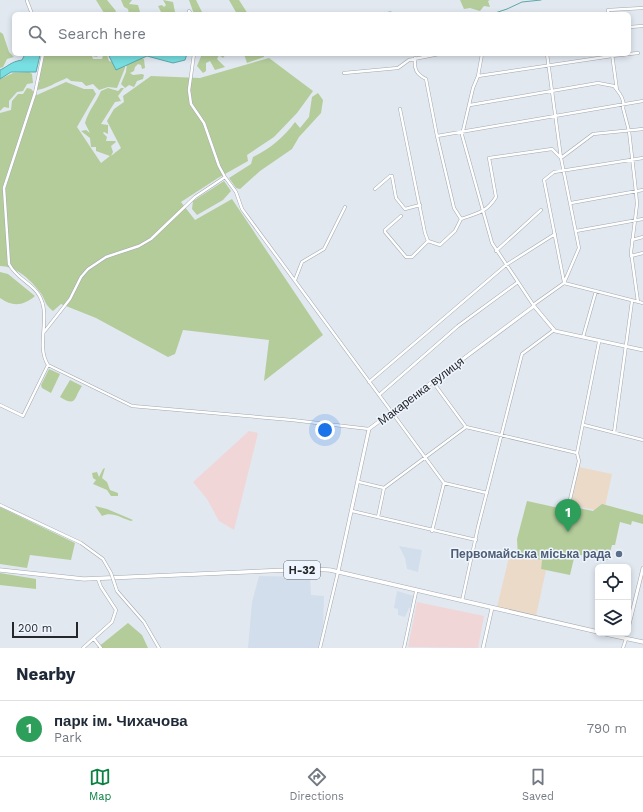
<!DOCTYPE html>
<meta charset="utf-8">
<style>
:root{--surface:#fff;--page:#f2f2f3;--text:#1f2937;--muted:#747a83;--line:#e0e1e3;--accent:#0b8043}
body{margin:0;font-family:"Work Sans",sans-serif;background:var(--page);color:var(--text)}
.controls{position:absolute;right:12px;bottom:12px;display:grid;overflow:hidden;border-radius:6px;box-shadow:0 2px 6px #0003}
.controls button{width:36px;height:36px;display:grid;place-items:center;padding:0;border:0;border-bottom:1px solid var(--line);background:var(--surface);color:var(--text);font:20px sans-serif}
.scale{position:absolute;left:12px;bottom:10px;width:66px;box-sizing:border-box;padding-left:4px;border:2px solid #25272a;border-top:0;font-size:11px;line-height:14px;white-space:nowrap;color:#25272a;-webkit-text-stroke:3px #eff5fe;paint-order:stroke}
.you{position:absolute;left:325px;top:430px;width:14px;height:14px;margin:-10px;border:3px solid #fff;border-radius:50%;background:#1a73e8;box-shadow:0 0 0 6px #1a73e833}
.badge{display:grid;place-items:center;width:26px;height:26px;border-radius:50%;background:var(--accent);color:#fff;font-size:13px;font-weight:700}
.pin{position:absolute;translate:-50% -33px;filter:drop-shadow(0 1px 2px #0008)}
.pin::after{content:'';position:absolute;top:21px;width:14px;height:12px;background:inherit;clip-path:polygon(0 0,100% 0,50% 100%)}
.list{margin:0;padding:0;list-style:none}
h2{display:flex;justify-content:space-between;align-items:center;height:52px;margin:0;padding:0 16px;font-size:17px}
h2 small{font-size:13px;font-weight:400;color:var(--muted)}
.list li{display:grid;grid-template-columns:26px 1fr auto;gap:12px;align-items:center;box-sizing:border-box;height:56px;padding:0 16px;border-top:1px solid var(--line)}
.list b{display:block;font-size:15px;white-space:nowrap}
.list p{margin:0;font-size:13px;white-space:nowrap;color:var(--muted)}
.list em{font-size:13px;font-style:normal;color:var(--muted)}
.icon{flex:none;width:22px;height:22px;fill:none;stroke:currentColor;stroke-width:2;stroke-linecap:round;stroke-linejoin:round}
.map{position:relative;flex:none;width:643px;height:648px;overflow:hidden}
.search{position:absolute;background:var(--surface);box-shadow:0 2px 6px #0003;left:12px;right:12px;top:12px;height:44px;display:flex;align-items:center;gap:10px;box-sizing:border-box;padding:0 14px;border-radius:6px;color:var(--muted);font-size:15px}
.sheet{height:108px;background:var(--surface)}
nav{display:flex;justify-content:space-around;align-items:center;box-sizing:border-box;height:56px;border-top:1px solid var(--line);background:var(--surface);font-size:11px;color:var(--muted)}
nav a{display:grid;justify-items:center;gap:2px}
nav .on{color:var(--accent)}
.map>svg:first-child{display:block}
</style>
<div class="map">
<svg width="643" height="648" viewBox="0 0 643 648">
<rect width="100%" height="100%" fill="#e1e8f0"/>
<path fill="#d3deed" d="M399,546l23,4 -4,22 -11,-3 -2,-11z
M259,576l51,1 1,18 13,1 -1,31 -5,21h-70l4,-46z
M397,591l17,5 -2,12h-3l-4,9 -7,-2v-6l-4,-1z"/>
<path fill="#f1d6d7" d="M249,431l9,2 -24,97 -15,-9 -12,-22 -14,-17z
M417,602l67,14 -6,32 -70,-1z"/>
<path fill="#ecdac9" d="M579,467l33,7 -8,38 -33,-7z
M518,556l24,4 -1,9 5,1 -10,46 -39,-9 12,-50z"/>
<path fill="#b3cc9a" d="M96,0h11l9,11 -2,3 -10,-1z
M121,0h11l-3,4 9,1 2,7 3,2h-14l-1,-5 -4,-2z
M163,0l10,2 2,10 -13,2 -4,-8 4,-1 2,2 2,-2z
M189,0h7l7,14h-9z
M229,0h10l9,14h-11z
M460,0h30l-2,1 2,6 -6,-1 -4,5 -10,-3 -6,1z
M0,32l3,2 6,18 5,5 -7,2 -4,8 -3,1z
M42,54h57l-2,3 -5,-1 1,3h9l1,-4h4l2,6 16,5v2l-8,20 -9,-1 -9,3 -6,-6 -7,2 -4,-4 -11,-1 -4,-3c-9,3 -22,12 -31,12v-5l4,-4 -2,-2z
M202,54h24l-3,4 -4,-3 -2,4 8,8 -10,3 -5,-9 -4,2v8l-3,2 -6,-7z
M244,54h20v3l-17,6z
M137,58l7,1 1,9 -3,1 -1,-4 -3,-1 -3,3 -1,4 -4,2 3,2 9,-1 2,1 -1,4 -6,2 -3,6 -5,-2 -4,3 -4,-4 5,-12 1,-9z
M269,58l44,33 -16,22 -23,24 -27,18 1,6 -30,17 -37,24 14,18 37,-21 91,136 -59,46 5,-41 -86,-10 -8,24 -7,3 -72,-39 -35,-14 -8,7c-10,-8 -7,-12 -14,-20 -9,-12 -24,-25 -39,-25v-153l11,-3 1,-9 6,-7h5l4,-6 4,1 6,6 29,-13 18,7h9l3,5 -19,33 24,36 9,-7 -14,-5v-4h-5l-1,-9 -9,-7 5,-1 4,3 -5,-10c3,-12 11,-20 16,-32l7,-3 10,3 3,-3h3l-6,8 3,5 -6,1 -14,22 7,1v9l-4,-2 -1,1 4,4 -1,4h9l1,1 -5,4 2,6 -2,4 10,-8 -14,-27 7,-12 10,-7 -1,-6 28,-20 49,2z
M29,72l3,2 1,9 -6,1 -4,7 -6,1 -8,9v7l-5,-1 -4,4v-32l13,-6z
M318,93l5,7 -2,13 -22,24 -7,12 -32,22 -20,18 -4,-1 -7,-10 22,-14 2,-7c17,-8 31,-20 42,-35l5,6 9,-11 3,-20z
M224,181l7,10 -8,9 -26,15 -5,-6 1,-8z
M0,272l8,2 27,22c-12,10 -22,11 -35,2z
M49,369l11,5 -9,19 -9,-5 -1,-3z
M70,380l12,6c-8,11 -5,22 -22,11z
M105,468l-3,10 5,4 3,8 8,3v3h-7l-4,-6 -14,-6 3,-4 -3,-2 -1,-5 5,-1 2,5 4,-8z
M527,501l41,9 1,-4 24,5 9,-7 41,11v9l-11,-3 -1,4 -11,-3 -5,23h-3l-4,15 -33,-6 -5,21 -29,-6 1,-9 -24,-4 -1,-17z
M95,506l12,3 26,11 -2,1c-10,-3 -19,-10 -29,-5z
M0,507l75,36 -4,17 -41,-5 -3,13 -27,-4z
M0,573l36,6v10l-36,-4z
M128,623l14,12 6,13h-51z"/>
<path fill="#77dee1" stroke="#5ea7aa" d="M25,54l15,1 -4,17h-25l-11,7v-9c9,-4 10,-8 22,-10z
M108,54l10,1 69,-1 -2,6 -12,3 -26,-7 -31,14z"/>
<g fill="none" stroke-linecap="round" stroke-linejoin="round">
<path stroke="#5ea7aa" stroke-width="1" d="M375,14l16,-2 3,2
M492,14l15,-5 15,-7 19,-2"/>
<defs>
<path id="minor" d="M27,1l5,13
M189,11l2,3
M608,14v-4l35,-2
M629,27l14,-1
M43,54l-8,39 -31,95 5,76c8,15 23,19 30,31 13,22 -4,49 9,70l84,41 160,14 77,9
M194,54l-5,36 2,14 13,19 15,43 6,11 11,15 6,17 202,274 -12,48
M482,54l-4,22 -5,12 -11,47 30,108 42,63
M547,54l14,104 18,90 -15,35
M612,54l5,36c4,5 8,12 6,18l6,23 7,61 1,12 -6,48 7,50
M415,58c-1,11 1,16 11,21l11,57 17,72 7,11
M344,73l54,-5 11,-8 30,-6
M478,76l134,-20 26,-3
M470,105l128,-22 16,3 3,4
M400,109l25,124 3,8 12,4 15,-14 6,-12c16,-6 25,-6 35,-22l-7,-39 63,-9 9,9 32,-24 50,-5
M437,136l206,-35
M375,189l15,-13h2l4,22 9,11 15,-4
M571,203l72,-13
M401,216l-16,14v2l21,25h6l16,-16
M576,231l67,-12
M632,240l11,-3
M496,251l45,-41
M631,256l12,-3
M295,280l7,-18 22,-13 21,-42
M564,282l-20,-102 10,-8 89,-14
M533,305l31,-22 79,20
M44,332l26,-33 11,-22 7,-8 18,-12 33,-11 12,-7 44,-42 30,-20
M583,337l13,-46
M369,382l137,-117 49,-31
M433,382l33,45 111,26
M379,395l79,-69 60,-44
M0,405l23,11 25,-51
M584,425l59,15
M614,433l18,-132
M359,482l25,6
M444,483l43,10
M569,504l10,-43 -2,-8 22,-111
M0,505l81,38 22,16 8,14
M352,511l124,29
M378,517l6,-29 82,-61
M115,585l2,6 27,31 15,26
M462,601l16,-74 44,-173 32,-24
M94,639l7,9
M83,648l29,-26 4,-12 -15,-23 -3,-8
M320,648l18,-76
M404,648l12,-56
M623,648l3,-9"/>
<path id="tertiary" d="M338,572l31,-143 165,-123 21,25 88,19
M628,629l15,-61
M483,648l9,-40"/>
<path id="primary" d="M0,570l84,9 227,-10 19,1 268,62
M601,633l42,9"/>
</defs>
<use href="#minor" stroke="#a2a8b0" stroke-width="3.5"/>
<use href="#tertiary" stroke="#a2a8b0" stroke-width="4"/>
<use href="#primary" stroke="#a2a8b0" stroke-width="4.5"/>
<use href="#minor" stroke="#fff" stroke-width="2.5"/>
<use href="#tertiary" stroke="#fff" stroke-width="3"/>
<use href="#primary" stroke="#fff" stroke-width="3.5"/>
<defs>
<path id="minor-bridge" d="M111,573l4,12"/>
</defs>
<use href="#minor-bridge" stroke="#a2a8b0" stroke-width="3.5" stroke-linecap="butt"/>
<use href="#minor-bridge" stroke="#fff" stroke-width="2.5"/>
</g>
<circle fill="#5c6f8a" stroke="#eff5fe" stroke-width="1.5" cx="619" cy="554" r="4"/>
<g text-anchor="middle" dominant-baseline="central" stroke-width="3" stroke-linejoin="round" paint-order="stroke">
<rect fill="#eff5fe" stroke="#62656a" stroke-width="1" x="284" y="561" width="36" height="18" rx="3"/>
<g font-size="11" font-weight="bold" fill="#25272a">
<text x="302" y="570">Н-32</text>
</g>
<g font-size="12" fill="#25272a" stroke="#eff5fe">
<text transform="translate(421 391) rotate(-37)">Макаренка вулиця</text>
</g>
<g font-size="12" font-weight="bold" fill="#4e5e75" stroke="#eff5fe" text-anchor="end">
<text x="611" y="554">Первомайська міська рада</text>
</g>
</g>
</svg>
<div class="controls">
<button><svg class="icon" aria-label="locate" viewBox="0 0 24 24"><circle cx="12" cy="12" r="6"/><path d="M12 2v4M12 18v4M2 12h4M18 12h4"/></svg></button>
<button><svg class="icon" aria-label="layers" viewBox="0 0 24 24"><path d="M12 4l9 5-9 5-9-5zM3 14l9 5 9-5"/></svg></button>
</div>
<div class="scale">200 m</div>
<div class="you"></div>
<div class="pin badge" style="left:568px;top:532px;background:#2e9e5b">1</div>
<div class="search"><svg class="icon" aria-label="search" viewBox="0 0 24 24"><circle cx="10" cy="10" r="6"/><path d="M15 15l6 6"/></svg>Search here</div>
</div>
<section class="sheet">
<h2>Nearby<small></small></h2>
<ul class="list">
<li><span class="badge" style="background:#2e9e5b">1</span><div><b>парк ім. Чихачова</b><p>Park</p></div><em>790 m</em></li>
</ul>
</section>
<nav>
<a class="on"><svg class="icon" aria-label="map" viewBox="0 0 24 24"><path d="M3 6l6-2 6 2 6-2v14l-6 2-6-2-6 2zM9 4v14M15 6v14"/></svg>Map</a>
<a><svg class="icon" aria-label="directions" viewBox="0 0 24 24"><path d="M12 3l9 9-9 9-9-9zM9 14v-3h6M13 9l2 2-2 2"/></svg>Directions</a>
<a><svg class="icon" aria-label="saved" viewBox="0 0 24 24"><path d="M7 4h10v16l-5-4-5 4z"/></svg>Saved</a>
</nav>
